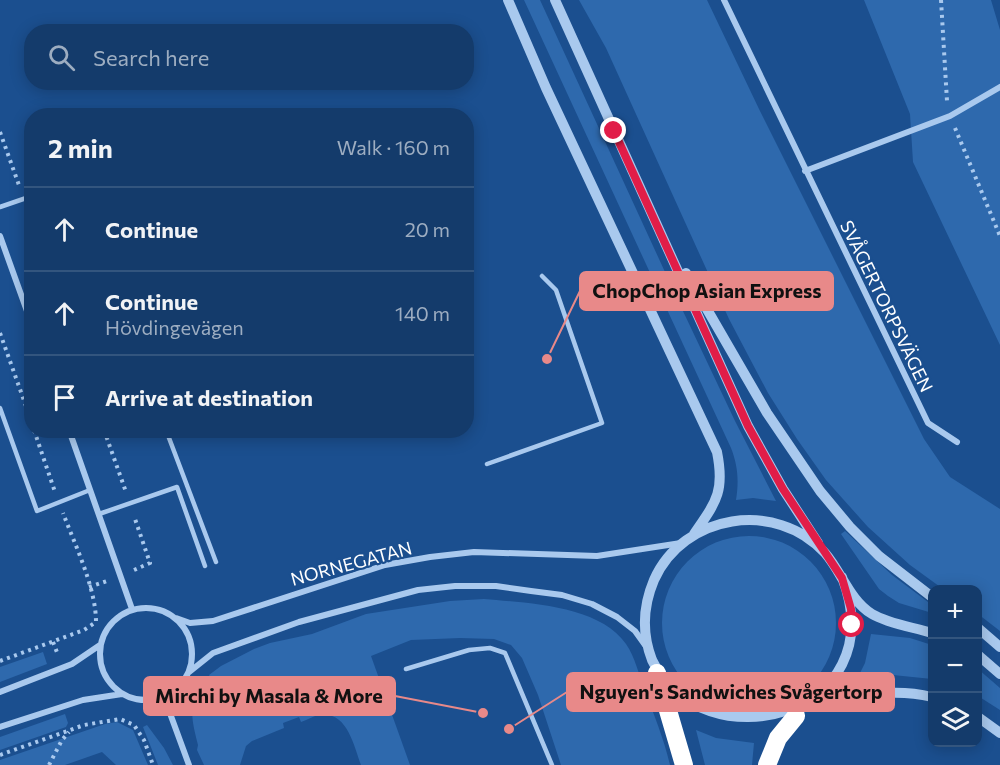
<!DOCTYPE html>
<meta charset="utf-8">
<style>
:root{--surface:#143b6b;--page:#1d4271;--text:#f1f3f6;--muted:#9dadc1;--line:#33557e}
body{margin:0;font-family:Commissioner,sans-serif;background:var(--page);color:var(--text)}
.controls{position:absolute;right:18px;bottom:18px;display:grid;overflow:hidden;border-radius:12px;box-shadow:0 3px 15px #0003}
.controls button{width:54px;height:54px;display:grid;place-items:center;padding:0;border:0;border-bottom:2px solid var(--line);background:var(--surface);color:var(--text);font:30px sans-serif}
.stop{position:absolute;width:18px;height:18px;margin:-14px;border:4px solid #e11d48;border-radius:50%;background:#fff}
.stop.end{background:#e11d48;border-color:#fff;box-shadow:0 2px 6px #0008}
.list{margin:0;padding:0;list-style:none}
h2{display:flex;justify-content:space-between;align-items:center;height:78px;margin:0;padding:0 24px;font-size:26px}
h2 small{font-size:20px;font-weight:400;color:var(--muted)}
.list li{display:grid;grid-template-columns:39px 1fr auto;gap:18px;align-items:center;box-sizing:border-box;height:84px;padding:0 24px;border-top:2px solid var(--line)}
.list b{display:block;font-size:22px;white-space:nowrap}
.list p{margin:0;font-size:20px;white-space:nowrap;color:var(--muted)}
.list em{font-size:20px;font-style:normal;color:var(--muted)}
.icon{flex:none;width:33px;height:33px;fill:none;stroke:currentColor;stroke-width:2;stroke-linecap:round;stroke-linejoin:round}
.map{position:relative;flex:none;width:1000px;height:765px;overflow:hidden}
.search{position:absolute;background:var(--surface);box-shadow:0 3px 15px #0003;left:24px;top:24px;width:450px;height:66px;display:flex;align-items:center;gap:15px;box-sizing:border-box;padding:0 21px;border-radius:24px;color:var(--muted);font-size:22px}
.panel{position:absolute;background:var(--surface);box-shadow:0 3px 15px #0003;left:24px;top:108px;width:450px;height:330px;border-radius:24px}
.map>svg:first-child{display:block}
</style>
<div class="map">
<svg width="1000" height="765" viewBox="0 0 1000 765">
<rect width="100%" height="100%" fill="#1b4f8f"/>
<path fill="#2e69ad" d="M524,0h16l142,309 53,112 41,80 -23,-3 -17,2c3,-19 2,-34 -5,-52z
M579,0h128l52,109 165,330 26,38 50,32v122l-22,-17v-24l-35,-1 -33,-24 -42,-38 -42,-47 -29,-41 -29,-46 -39,-74 -123,-271z
M864,0h127l9,30v315l-87,-183 -3,-48z
M845,531l47,44 40,30v8l-33,-10 -11,-7 -9,-7 -38,-55z
M662 623a87 87 0 1 1 174 0a87 87 0 1 1-174 0Z
M484,599c42,4 115,6 142,45 9,13 13,31 19,47 9,24 19,48 25,74h-109l-23,-70 -16,-37 -11,-13 -17,-6 -34,-1 -49,2 -40,16 39,109h-49c-7,-19 -14,-55 -42,-50 -6,1 -12,5 -18,7l-2,-5 -16,6 1,5 -32,13 -6,5 -6,19h-36l-7,-15 1,-5c-6,-24 -9,-34 0,-58l4,1 9,-9 -2,-4 12,-9 33,-17 16,-6 42,-9 54,-20 84,-13z
M871,634l39,4 22,7v34l-39,-4 -36,4 8,-16z
M43,652l4,12 -47,18v-15z
M978,669l22,19v22l-22,-14z
M65,714l3,9 -2,4 -66,23v-13z
M117,722l16,8 15,35h-32l-14,-13 -37,13h-65v-5l105,-36z
M147,725l17,23 9,17h-15l-15,-38z
M696,730l20,8 38,5 -2,22h-47z"/>
<g fill="none" stroke-linecap="round" stroke-linejoin="round">
<path stroke="#a9c9ee" stroke-width="4" stroke-dasharray="3 4.5" stroke-linecap="butt" d="M941,0l6,101
M955,128l45,108
M0,132l20,56
M29,212l3,7
M0,333l32,90
M34,430l21,62
M104,430l22,62
M134,570l16,-7 -16,-47
M89,587l18,-6
M53,642l5,13
M0,661l84,-31 12,-8c0,-34 -21,-77 -33,-109
M0,755l84,-30 36,-6 14,6 10,15 9,25
M49,765l13,-25 7,-8"/>
<path stroke="#a9c9ee" stroke-width="4.5" d="M0,207l32,-11
M0,408l37,103 53,-21
M166,430l50,132
M487,464l115,-41 -46,-133 -14,-14
M99,514l78,-27 28,79
M406,669l63,-19 21,-2 15,5 47,112"/>
<path stroke="#a9c9ee" stroke-width="6" d="M724,0l204,423 29,19
M805,171l145,-55 50,-29
M0,236l32,89
M69,430l63,179
M100 654a46 46 0 1 1 92 0a46 46 0 1 1-92 0Z
M176,618l14,5 23,-2 172,-56 45,-8 44,-5 123,4 84,-13
M188,673l25,-20 86,-31 119,-32 37,-4h41l35,5 31,4 30,9 25,13 18,14 10,14
M0,692l72,-28 28,-19
M164,697l25,68
M0,727l83,-27 39,-6"/>
<path stroke="#a9c9ee" stroke-width="10" d="M508,0l38,88 171,364c8,40 -1,50 -23,82
M555,0l193,426 35,63 35,54
M686,273l81,140 53,78 30,36 29,29 53,41
M842,577c54,141 -140,188 -190,83 -10,-26 -9,-54 2,-80 29,-66 122,-81 171,-27 16,18 25,48 47,61 17,10 41,13 60,19
M978,628l22,19
M978,655l22,19
M814,707c40,-11 77,-20 118,-10
M978,717l22,16"/>
<path stroke="#fff" stroke-width="18" d="M657,673l27,92
M767,765l11,-27 18,-22"/>
</g>
<g fill="none" stroke-linecap="round" stroke-linejoin="round">
<path stroke="#e11d48" stroke-width="8" d="M614,131l134,295 35,63 59,89 9,31 1,16"/>
</g>
<g text-anchor="middle" dominant-baseline="central" stroke-width="4.5" stroke-linejoin="round" paint-order="stroke">
<g font-size="18" fill="#fff" stroke="#1b4f8f">
<text transform="translate(887 306) rotate(64)">SVÅGERTORPSVÄGEN</text>
<text transform="translate(351 563) rotate(-15)">NORNEGATAN</text>
</g>
</g>
<path fill="none" stroke="#e88989" stroke-width="2" d="M547 359L580 291M509 729L567 692M483 713L395 696"/>
<g fill="#e88989" stroke="#1b4f8f" stroke-width="2">
<circle cx="547" cy="359" r="6"/>
<circle cx="509" cy="729" r="6"/>
<circle cx="483" cy="713" r="6"/>
</g>
<g fill="#e88989" stroke="#e88989" stroke-width="2">
<rect x="580" y="272" width="253" height="38" rx="6"/>
<rect x="567" y="673" width="327" height="38" rx="6"/>
<rect x="144" y="677" width="251" height="38" rx="6"/>
</g>
<g font-size="20" text-anchor="middle" font-weight="bold" fill="#111">
<text x="707" y="298">ChopChop Asian Express</text>
<text x="731" y="699">Nguyen's Sandwiches Svågertorp</text>
<text x="269" y="703">Mirchi by Masala &amp; More</text>
</g>
</svg>
<div class="controls">
<button>+</button>
<button>−</button>
<button><svg class="icon" aria-label="layers" viewBox="0 0 24 24"><path d="M12 4l9 5-9 5-9-5zM3 14l9 5 9-5"/></svg></button>
</div>
<div class="stop" style="left:852px;top:625px"></div>
<div class="stop end" style="left:614px;top:131px"></div>
<div class="search"><svg class="icon" aria-label="search" viewBox="0 0 24 24"><circle cx="10" cy="10" r="6"/><path d="M15 15l6 6"/></svg>Search here</div>
<section class="panel">
<h2>2 min<small>Walk · 160 m</small></h2>
<ul class="list">
<li><svg class="icon" aria-label="ahead" viewBox="0 0 24 24"><path d="M12 20V5M6 11l6-6 6 6"/></svg><div><b>Continue</b></div><em>20 m</em></li>
<li><svg class="icon" aria-label="ahead" viewBox="0 0 24 24"><path d="M12 20V5M6 11l6-6 6 6"/></svg><div><b>Continue</b><p>Hövdingevägen</p></div><em>140 m</em></li>
<li><svg class="icon" aria-label="arrive" viewBox="0 0 24 24"><path d="M6 21V4h12l-3 4 3 4H6"/></svg><div><b>Arrive at destination</b></div></li>
</ul>
</section>
</div>
